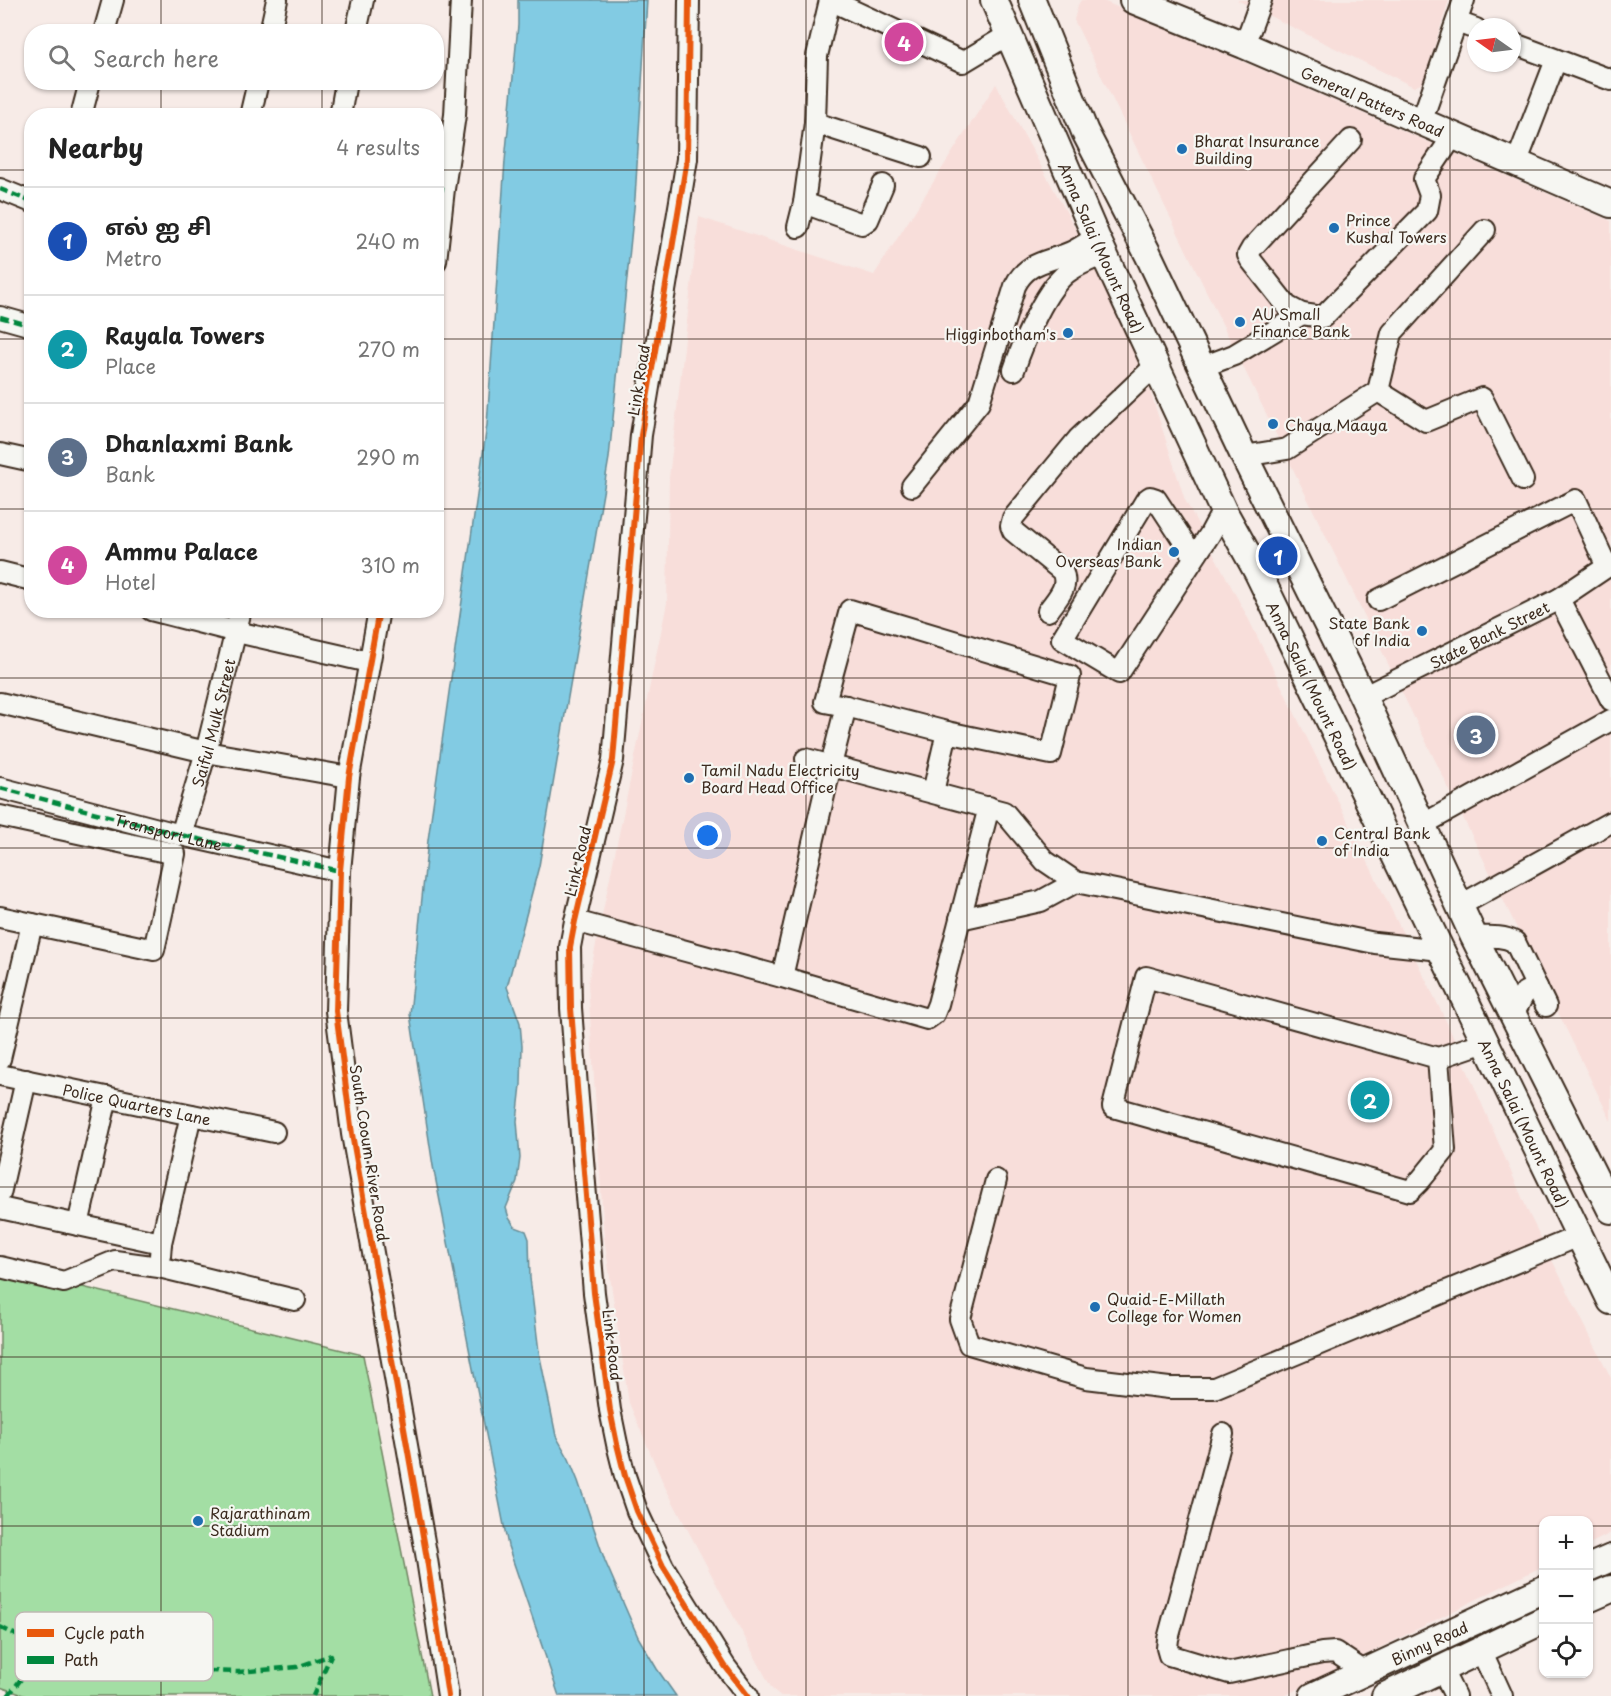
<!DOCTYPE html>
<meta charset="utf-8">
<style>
:root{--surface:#fff;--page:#f6f6f6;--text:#222;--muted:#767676;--line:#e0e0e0;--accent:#1f6fb2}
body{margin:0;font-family:"Playpen Sans","Noto Sans Tamil",sans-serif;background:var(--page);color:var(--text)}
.controls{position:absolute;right:18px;bottom:18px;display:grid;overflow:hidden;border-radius:12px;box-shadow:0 2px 4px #0004}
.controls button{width:54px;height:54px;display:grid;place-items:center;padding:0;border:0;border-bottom:2px solid var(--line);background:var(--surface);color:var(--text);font:30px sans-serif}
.compass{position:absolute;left:1467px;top:18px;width:54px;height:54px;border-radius:50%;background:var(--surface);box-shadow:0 2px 4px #0004;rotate:284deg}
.you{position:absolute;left:708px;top:836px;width:21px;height:21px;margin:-15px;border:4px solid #fff;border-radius:50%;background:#1a73e8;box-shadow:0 0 0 9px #1a73e833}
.badge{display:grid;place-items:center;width:39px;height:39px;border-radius:50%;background:var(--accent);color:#fff;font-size:20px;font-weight:700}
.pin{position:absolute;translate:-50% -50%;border:3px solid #fff;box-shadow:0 2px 6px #0006}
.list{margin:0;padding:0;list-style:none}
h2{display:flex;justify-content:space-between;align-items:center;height:78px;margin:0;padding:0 24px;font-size:26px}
h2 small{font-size:20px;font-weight:400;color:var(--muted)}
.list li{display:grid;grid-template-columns:39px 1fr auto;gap:18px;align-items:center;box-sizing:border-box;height:108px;padding:0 24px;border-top:2px solid var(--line)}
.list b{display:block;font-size:22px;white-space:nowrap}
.list p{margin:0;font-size:20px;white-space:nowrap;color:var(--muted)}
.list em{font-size:20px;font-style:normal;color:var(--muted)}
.icon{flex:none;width:33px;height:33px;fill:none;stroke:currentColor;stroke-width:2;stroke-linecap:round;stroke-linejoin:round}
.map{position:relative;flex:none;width:1611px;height:1696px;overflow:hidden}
.search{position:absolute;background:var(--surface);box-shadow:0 2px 4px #0004;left:24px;top:24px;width:420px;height:66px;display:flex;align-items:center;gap:15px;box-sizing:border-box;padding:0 21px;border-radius:24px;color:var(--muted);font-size:22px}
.panel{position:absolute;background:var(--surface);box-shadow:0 2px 4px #0004;left:24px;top:108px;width:420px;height:510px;border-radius:24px}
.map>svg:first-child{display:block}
</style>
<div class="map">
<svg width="1611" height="1696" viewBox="0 0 1611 1696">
<rect width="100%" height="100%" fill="#f7ebe7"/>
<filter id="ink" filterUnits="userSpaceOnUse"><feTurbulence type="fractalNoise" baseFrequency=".0167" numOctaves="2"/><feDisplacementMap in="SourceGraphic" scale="12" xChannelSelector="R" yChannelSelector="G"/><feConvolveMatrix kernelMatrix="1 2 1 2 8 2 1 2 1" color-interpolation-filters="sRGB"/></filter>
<g filter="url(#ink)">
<path fill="#f8deda" d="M1081,0h20l510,221v900l-537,-1101 4,-15z
M1237,0h212l-26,83 -9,4z
M996,84l134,244 55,172 63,118 199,405 83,193 81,162v155l-22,11 -1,-24h-44l-1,46 -259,130h-503l-9,-7 -108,-204 -35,-82 -25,-166 -16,-254 79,-380 2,-125 30,-261 175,58z"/>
<path fill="#a3dea4" stroke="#6f8461" stroke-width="1.5" d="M0,1267l363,88 67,341h-404l-26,-9z"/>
<path fill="#82cbe3" stroke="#668b94" stroke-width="1.5" d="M518,0h129l-12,198 -26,260 -70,408 -32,121 13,36 2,23 -1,39 -4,36 3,37 -3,23 -11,27 3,10 6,9 11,4 3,8 1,39 9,74 17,84 13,23 9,22 27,80 33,76 19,32 19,27h-117l-51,-150 -75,-380 -23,-152 18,-174 59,-415 18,-264 13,-136z"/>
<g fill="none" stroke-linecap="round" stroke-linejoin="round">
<defs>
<g id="minor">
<path d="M689,0l-2,159 -46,276 -28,325 -38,161 -5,26 1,61 6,79 17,206 16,117 7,34 8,32 12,35 26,55 62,100 23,30"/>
<path d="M830,0l133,62 45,-27"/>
<path d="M1457,22l19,7"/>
<path d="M1250,30l11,-30"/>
<path d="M104,32l9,-32"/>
<path d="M270,32l7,-32"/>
<path d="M356,32l7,-32"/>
<path d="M1512,43l99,37"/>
<path d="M1425,111l39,-111"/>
<path d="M81,116l9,-34"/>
<path d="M250,116l8,-34"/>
<path d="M340,116l6,-34"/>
<path d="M815,123l106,34"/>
<path d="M1351,140l-99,108 -4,7 2,4 37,47 15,8 21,3 104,-106 3,-16 -6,-16 29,-43"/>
<path d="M1521,151l35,-91"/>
<path d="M0,189l32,13"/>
<path d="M804,203l58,21 6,-4 15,-35"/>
<path d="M798,227l6,-24 11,-80 2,-67 13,-56"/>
<path d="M436,261l8,-72 11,-74 6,-115"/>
<path d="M0,317l32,9"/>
<path d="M1202,367l32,-12 68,-41"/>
<path d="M1014,370c9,-27 32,-85 57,-100 10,-7 22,-11 33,-16"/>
<path d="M1378,391l14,-58 93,-103"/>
<path d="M0,454l32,7"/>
<path d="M1244,456l43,-7 91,-58 48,30 56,-23 41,82"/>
<path d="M912,486l67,-83 36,-117c12,-25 34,-24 56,-34 9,-4 17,-10 25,-15"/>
<path d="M1194,557l-38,-58 -6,-2 -4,3 -84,139 57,34 91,-139 13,-24"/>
<path d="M0,572l32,8"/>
<path d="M1559,599l52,101"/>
<path d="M1378,600l198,-100 31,67"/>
<path d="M151,610l86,22 132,30"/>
<path d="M379,610l-30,167 -9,94 -4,140 16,123 74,419 22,143"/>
<path d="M1048,611c9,-13 22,-24 14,-40l-49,-40 -2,-5 2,-8 65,-79 78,-74"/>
<path id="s1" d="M1363,697l196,-98 52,-35"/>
<path d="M0,703l206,49 143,25"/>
<path d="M846,706l-21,-4 25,-92 220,66 -19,78 -104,-22 -14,60"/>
<path d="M806,759l198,53 41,49 31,21 299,61 66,7"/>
<path d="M0,788l181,47 159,36"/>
<path d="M0,816l175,38 -21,96 -154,-33"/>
<path d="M1422,825l189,-105"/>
<path id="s2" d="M181,835l25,-83 35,-142"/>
<path d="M1459,906l152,-84"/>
<path d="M960,919l81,-18 35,-19"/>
<path d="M575,921l207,56 49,-212 15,-59 101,26"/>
<path d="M1474,937c14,0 28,-2 41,5l31,64"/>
<path d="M782,977l145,42 7,-5 4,-10 51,-197"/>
<path d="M1513,1015l12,-23 12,-5"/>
<path d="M1438,1058l-292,-81 -33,130 297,84 9,-9 26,-32 -7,-92 47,-16"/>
<path d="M0,1059l32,-135"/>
<path id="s3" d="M0,1075l274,57"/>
<path d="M996,1180l-36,139 9,25 117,34 83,10h45l365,-152"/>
<path d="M0,1194l26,-114"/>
<path d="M0,1208l161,35"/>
<path d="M78,1225l29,-128"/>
<path d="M160,1256l1,-13 30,-128"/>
<path d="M0,1267l64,15 51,-21 44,6 136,33"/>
<path d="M1223,1434l-55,205 -1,9 2,7 60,18 93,-20 13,-1 30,20"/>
<path d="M1481,1650l21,46"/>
<path d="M1441,1668l14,28"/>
</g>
<g id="major">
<path id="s4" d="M994,0l102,237 127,273 35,63 353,728"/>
<path d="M1032,0l53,132 63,122 96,202 119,241 111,240 137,273"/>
<path id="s5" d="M1133,0l111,45 367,159"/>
<path d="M1588,1568l23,-10"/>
<path d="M1588,1599l23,-10"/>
<path id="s6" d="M1313,1696l231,-107"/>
<path d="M1385,1696l159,-76"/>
</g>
</defs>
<use href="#minor" stroke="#3b2a1e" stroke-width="24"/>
<use href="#major" stroke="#3b2a1e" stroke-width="30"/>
<use href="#minor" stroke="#f6f6f2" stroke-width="20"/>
<use href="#major" stroke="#f6f6f2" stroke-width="26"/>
<g stroke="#00873e" stroke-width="4.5" stroke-dasharray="9 4.5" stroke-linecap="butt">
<path d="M436,188l8,1"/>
<path d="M0,189l32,13"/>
<path d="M0,317l32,9"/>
<path id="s7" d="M0,788l181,47 159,36"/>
<path d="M0,1627l44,22 36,10 62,10 97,3 58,-5 34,-12 -18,41"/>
<path d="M8,1696l36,-47"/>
</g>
<defs>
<path id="cycleway" d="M689,0l-2,159 -46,276 -28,325 -38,161 -5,26 1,61 6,79 17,206 16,117 7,34 8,32 12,35 26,55 62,100 23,30
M379,610l-30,167 -9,94 -4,140 16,123 74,419 22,143"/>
</defs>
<use href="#cycleway" stroke="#f6f6f2" stroke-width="10"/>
<use href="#cycleway" stroke="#e8590c" stroke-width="6"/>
</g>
</g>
<path fill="none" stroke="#3b2a1e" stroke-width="1.5" stroke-opacity="0.55" d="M161,0v32M322,0v32M483,0v1696M644,0v1696M806,0v1696M967,0v1696M1128,0v1696M1289,0v1696M1450,0v1696M161,82v34M322,82v34M0,170h32M436,170h1175M0,339h32M436,339h1175M0,509h32M436,509h1175M161,610v1086M322,610v1086M0,678h1611M0,848h1611M0,1018h1611M0,1187h1611M0,1357h1611M0,1526h1544M1588,1526h23"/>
<g fill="#1f6fb2" stroke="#f6f6f2" stroke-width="2">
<circle cx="1182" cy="149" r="6"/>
<circle cx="1334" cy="228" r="6"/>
<circle cx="1240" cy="322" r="6"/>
<circle cx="1068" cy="333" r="6"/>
<circle cx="1273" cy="424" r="6"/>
<circle cx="1174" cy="552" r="6"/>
<circle cx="1422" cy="631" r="6"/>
<circle cx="689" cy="778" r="6"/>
<circle cx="1322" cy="841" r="6"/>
<circle cx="1095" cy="1307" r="6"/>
<circle cx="198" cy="1521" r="6"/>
</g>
<g text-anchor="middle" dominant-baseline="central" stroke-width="4.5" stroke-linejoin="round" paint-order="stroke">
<g font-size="15" fill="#3b2a1e" stroke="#f6f6f2">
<text stroke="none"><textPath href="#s5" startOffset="260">General Patters Road</textPath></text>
<text stroke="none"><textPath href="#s4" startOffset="270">Anna Salai (Mount Road)</textPath></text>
<text transform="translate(638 380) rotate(-81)">Link Road</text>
<text stroke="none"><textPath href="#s1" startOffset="141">State Bank Street</textPath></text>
<text stroke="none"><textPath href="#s4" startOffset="756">Anna Salai (Mount Road)</textPath></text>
<text stroke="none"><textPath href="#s2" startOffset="117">Saiful Mulk Street</textPath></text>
<text stroke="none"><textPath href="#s7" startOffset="174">Transport Lane</textPath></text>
<text transform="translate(577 861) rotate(-77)">Link Road</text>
<text stroke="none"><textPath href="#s3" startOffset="140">Police Quarters Lane</textPath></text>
<text stroke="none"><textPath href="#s4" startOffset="1242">Anna Salai (Mount Road)</textPath></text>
<text transform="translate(370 1153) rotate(81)">South Cooum River Road</text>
<text transform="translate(613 1345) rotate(83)">Link Road</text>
<text stroke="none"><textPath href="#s6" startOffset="128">Binny Road</textPath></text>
</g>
<g font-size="15" fill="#3b2a1e" stroke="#f6f6f2" text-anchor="start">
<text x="1194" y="140">Bharat Insurance<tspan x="1194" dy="17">Building</tspan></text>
<text x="1346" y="219">Prince<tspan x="1346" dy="17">Kushal Towers</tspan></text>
<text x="1252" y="313">AU Small<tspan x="1252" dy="17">Finance Bank</tspan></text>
<text x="1056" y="333" text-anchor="end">Higginbotham's</text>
<text x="1285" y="424">Chaya Maaya</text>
<text x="1162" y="543" text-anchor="end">Indian<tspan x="1162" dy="17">Overseas Bank</tspan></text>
<text x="1410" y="622" text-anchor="end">State Bank<tspan x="1410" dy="17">of India</tspan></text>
<text x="701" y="769">Tamil Nadu Electricity<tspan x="701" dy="17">Board Head Office</tspan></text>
<text x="1334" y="832">Central Bank<tspan x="1334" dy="17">of India</tspan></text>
<text x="1107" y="1298">Quaid-E-Millath<tspan x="1107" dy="17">College for Women</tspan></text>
<text x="210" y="1512">Rajarathinam<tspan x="210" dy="17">Stadium</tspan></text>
</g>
</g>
<rect x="15" y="1612" width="198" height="69" rx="9" fill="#f6f6f2" stroke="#beb9b2" stroke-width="1.5"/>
<rect x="27" y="1629" width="27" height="8" fill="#e8590c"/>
<rect x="27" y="1656" width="27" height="8" fill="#00873e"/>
<g font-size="16" fill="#3b2a1e">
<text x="64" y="1639">Cycle path</text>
<text x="64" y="1666">Path</text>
</g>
</svg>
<div class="controls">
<button>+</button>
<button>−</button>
<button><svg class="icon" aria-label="locate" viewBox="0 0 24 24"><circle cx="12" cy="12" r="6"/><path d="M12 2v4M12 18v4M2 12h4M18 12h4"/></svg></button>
</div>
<svg class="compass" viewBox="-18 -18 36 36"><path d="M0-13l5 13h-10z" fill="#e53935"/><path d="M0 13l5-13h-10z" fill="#767676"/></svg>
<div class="you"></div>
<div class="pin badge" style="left:1278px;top:556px;background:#1a4fb4">1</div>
<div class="pin badge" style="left:1370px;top:1100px;background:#0f9aa8">2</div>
<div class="pin badge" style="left:1476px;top:735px;background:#5c6f8a">3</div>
<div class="pin badge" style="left:904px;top:42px;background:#d1479c">4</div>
<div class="search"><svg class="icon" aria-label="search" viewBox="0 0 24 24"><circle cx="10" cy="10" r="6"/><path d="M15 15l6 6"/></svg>Search here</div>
<section class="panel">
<h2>Nearby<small>4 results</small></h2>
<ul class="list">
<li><span class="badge" style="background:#1a4fb4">1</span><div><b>எல் ஐ சி</b><p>Metro</p></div><em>240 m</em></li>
<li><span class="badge" style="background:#0f9aa8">2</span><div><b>Rayala Towers</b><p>Place</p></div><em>270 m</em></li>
<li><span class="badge" style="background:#5c6f8a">3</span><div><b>Dhanlaxmi Bank</b><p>Bank</p></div><em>290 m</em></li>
<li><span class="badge" style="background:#d1479c">4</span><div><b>Ammu Palace</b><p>Hotel</p></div><em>310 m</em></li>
</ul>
</section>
</div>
